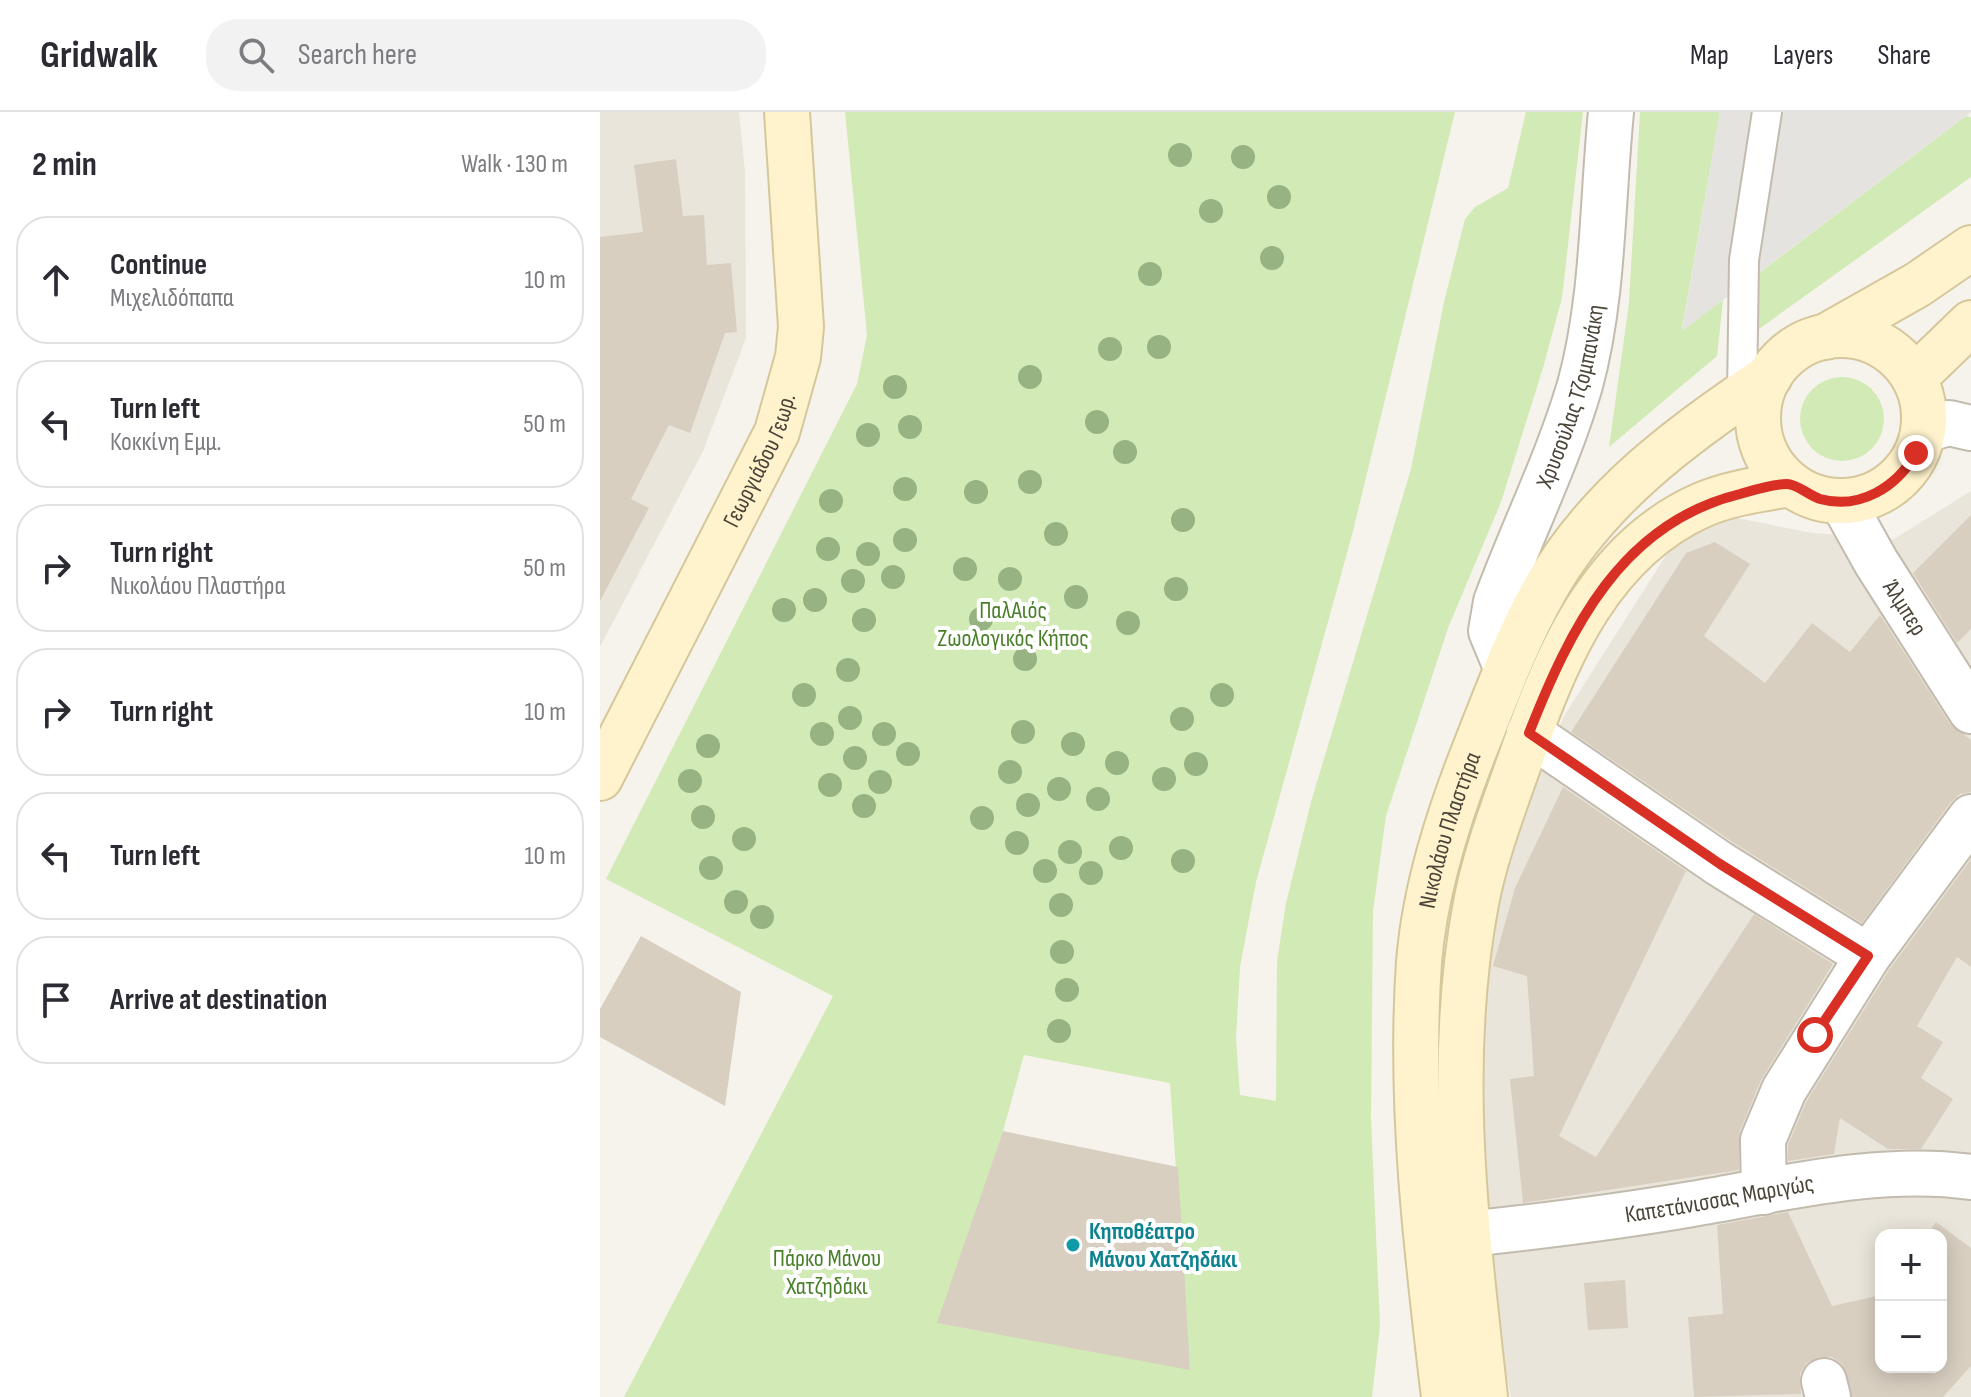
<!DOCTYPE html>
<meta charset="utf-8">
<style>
:root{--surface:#fff;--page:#f2f2f3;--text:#2b2b33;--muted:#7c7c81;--line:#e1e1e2}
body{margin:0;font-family:"Sofia Sans Condensed",sans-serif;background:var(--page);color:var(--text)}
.controls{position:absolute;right:24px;bottom:24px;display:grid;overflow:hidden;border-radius:16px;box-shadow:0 4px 20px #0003}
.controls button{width:72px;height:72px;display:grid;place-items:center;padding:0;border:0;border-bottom:2px solid var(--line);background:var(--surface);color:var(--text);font:40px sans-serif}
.stop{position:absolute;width:24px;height:24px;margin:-18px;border:6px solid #d93025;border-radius:50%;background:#fff}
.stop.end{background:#d93025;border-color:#fff;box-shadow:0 2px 8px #0008}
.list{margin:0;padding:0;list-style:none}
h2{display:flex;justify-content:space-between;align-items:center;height:104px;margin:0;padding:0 32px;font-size:34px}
h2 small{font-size:26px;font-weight:400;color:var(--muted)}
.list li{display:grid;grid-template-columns:52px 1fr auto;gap:24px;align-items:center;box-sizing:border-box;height:128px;margin:0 16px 16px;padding:0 16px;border:2px solid var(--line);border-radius:32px}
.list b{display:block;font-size:30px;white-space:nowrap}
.list p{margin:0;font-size:26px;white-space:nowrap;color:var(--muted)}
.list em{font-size:26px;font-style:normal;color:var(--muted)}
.icon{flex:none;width:44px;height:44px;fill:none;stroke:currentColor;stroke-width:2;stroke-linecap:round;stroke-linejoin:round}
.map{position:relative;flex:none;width:1371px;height:1285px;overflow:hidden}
header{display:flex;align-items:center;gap:48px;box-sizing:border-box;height:112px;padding:0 40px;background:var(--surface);border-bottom:2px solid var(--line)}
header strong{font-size:38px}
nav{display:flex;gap:44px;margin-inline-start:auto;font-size:28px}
.search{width:560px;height:72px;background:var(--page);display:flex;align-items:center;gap:20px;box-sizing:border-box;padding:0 28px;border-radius:32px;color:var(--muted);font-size:30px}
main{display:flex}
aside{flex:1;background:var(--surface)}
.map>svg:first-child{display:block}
</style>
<header>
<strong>Gridwalk</strong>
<div class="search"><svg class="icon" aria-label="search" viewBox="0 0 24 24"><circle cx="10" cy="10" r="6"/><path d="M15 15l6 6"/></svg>Search here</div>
<nav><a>Map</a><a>Layers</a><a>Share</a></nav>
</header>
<main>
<aside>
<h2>2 min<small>Walk · 130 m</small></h2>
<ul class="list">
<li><svg class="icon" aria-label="ahead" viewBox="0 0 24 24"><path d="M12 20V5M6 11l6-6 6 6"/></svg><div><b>Continue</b><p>Μιχελιδόπαπα</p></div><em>10 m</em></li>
<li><svg class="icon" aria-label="left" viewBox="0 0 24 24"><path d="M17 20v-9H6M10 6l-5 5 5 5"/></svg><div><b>Turn left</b><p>Κοκκίνη Εμμ.</p></div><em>50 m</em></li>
<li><svg class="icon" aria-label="right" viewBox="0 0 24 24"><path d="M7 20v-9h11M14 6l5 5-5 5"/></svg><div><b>Turn right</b><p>Νικολάου Πλαστήρα</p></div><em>50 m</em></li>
<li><svg class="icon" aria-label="right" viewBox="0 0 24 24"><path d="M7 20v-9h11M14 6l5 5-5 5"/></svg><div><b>Turn right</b></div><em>10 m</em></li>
<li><svg class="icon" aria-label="left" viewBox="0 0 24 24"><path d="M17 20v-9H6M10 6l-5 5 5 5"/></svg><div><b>Turn left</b></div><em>10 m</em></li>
<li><svg class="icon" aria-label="arrive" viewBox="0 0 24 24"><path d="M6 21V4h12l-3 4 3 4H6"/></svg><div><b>Arrive at destination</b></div></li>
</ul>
</aside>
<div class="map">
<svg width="1371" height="1285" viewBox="0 0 1371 1285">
<rect width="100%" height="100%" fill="#f6f3ec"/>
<path fill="#eae5da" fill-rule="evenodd" d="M0,0h139l6,60 1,166 -43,113 -103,196z
M1371,379v906h-460l-17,-84 -15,-242 16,-156 26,-98 43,-101 113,-178 55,-21 80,16 82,6zM1281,1123h60v132h-60z"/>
<path fill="#d2eab5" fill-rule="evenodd" d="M245,0h610l-103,423 -96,347 -16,85 -4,71 4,57 36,6 1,-140 9,-58 25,-101 100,-333 33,-167 21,-83 10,-12 33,-19 18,-76h57l-21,186 -19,70 -42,134 -53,126 -62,188 -13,95 -2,208 9,207 -8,71h-748l209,-401 -227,-117 251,-495 10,-49zM424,943l146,28 20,286 -252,-46 65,-192z
M1040,0h80l-38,217 41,-29 -6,56 -108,91 20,-144z
M1366,4l5,1v60l-219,157 7,-61z
M1200 307a42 42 0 1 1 84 0a42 42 0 1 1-84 0Z"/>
<path fill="#e5e3e0" d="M1120,0h251l-289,219z"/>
<path fill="#d8cfc1" d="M76,47l7,57 21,-1 3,50 24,-2 6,69 -12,1 -35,100 -21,-8 -38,74 18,9 -49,93v-364l43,-5 -9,-67z
M1371,403v114l-14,14 -44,-70z
M1115,430l35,22 -46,72 61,47 47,-60 38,29 30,-37 70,109 21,16v52l-11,2 -9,8 -89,121 -128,-80 -163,-111 115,-179z
M963,675l123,84 -127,265 37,21 158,-243 79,50 -72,116 -21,51 -1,39 -216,33 -13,-124 24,-3 -7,-100 -34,-10 22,-78z
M1371,747v108l-14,-10 -40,69 26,16 -22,36 32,21 -32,50h-33l-48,-31 -6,36 -46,7v-16l18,-43 83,-132z
M41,824l100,56 -16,114 -125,-69v-28z
M403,1019l175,36 12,203 -253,-47z
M1188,1100l44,94 49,-11v72h60v-132h-14l9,-13 35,26v118l-28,31h-91l-10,-33 -10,-7h-13l-12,6 -7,10 1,21 -107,3 -6,-80 35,-3 -6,-89z
M1025,1168l3,48 -40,2 -4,-47z"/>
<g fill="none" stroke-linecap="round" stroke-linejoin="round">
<defs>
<path id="lane" d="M1142,282l2,-134 23,-148"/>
<g id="street">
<path d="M1324,318l25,-7 22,5"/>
<path id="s1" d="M1242,389l34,61 95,149"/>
<path id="s2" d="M906,555l-15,-36 5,-29c27,-73 62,-142 84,-217 24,-88 22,-183 31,-273"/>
<path d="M929,621l191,131 148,92"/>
<path d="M1164,1080l-1,-52 21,-50 84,-134 103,-139"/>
<path id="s3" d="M868,1122c75,-8 149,-17 224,-30 89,-15 188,-40 279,-27"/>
<path d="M1224,1269l4,16"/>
</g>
<g id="secondary">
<circle cx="1241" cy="306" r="83"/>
<path d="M1225,225l92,-52 54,-37"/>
<path d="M1314,266l57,-55"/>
<path id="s4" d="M0,666l177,-346 21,-75 3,-30 -14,-215"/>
<path id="s5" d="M844,1285c-17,-143 -35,-291 -25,-435 6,-74 30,-148 57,-216 21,-53 40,-105 68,-155 51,-93 140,-158 226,-215"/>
<path d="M885,1285c-18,-165 -40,-330 -9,-494 10,-52 30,-102 47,-151 33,-97 79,-203 179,-247 28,-12 59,-16 88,-21"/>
</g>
</defs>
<use href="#lane" stroke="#c2bbae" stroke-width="32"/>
<use href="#street" stroke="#c2bbae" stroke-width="48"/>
<use href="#secondary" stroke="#d6c79b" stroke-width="48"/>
<use href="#lane" stroke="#fff" stroke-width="28"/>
<use href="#street" stroke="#fff" stroke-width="44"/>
<use href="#secondary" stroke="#fff3cd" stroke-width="44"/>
</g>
<g fill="#97b381">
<circle cx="580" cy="43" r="12"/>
<circle cx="643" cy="45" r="12"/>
<circle cx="679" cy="85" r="12"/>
<circle cx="611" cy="99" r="12"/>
<circle cx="672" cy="146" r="12"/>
<circle cx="550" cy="162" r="12"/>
<circle cx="559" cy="235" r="12"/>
<circle cx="510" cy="237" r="12"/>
<circle cx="430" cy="265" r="12"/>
<circle cx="295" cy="275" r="12"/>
<circle cx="497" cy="310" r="12"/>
<circle cx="310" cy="315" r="12"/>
<circle cx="268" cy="323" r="12"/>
<circle cx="525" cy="340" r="12"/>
<circle cx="430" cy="370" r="12"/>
<circle cx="305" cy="377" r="12"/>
<circle cx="376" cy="380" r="12"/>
<circle cx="231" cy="389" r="12"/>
<circle cx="583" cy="408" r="12"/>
<circle cx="456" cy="422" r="12"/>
<circle cx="305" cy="428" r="12"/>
<circle cx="228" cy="437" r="12"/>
<circle cx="268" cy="442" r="12"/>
<circle cx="365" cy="457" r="12"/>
<circle cx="293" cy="465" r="12"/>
<circle cx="410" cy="467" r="12"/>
<circle cx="253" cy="469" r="12"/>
<circle cx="576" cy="477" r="12"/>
<circle cx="476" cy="485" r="12"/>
<circle cx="215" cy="488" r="12"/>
<circle cx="184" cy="498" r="12"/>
<circle cx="381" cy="507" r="12"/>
<circle cx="264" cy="508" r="12"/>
<circle cx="528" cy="511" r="12"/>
<circle cx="425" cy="547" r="12"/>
<circle cx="248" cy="558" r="12"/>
<circle cx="204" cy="583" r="12"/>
<circle cx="622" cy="583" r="12"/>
<circle cx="250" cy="606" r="12"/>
<circle cx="582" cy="607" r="12"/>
<circle cx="423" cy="620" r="12"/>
<circle cx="222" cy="622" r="12"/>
<circle cx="284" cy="622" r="12"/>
<circle cx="473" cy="632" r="12"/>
<circle cx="108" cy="634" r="12"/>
<circle cx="308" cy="642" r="12"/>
<circle cx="255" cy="646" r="12"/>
<circle cx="517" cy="651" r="12"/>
<circle cx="596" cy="652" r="12"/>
<circle cx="410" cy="660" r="12"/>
<circle cx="564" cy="667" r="12"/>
<circle cx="90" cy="669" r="12"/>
<circle cx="280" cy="670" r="12"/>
<circle cx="230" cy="673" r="12"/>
<circle cx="459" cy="677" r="12"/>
<circle cx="498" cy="687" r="12"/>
<circle cx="428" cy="693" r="12"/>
<circle cx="264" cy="694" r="12"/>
<circle cx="103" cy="705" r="12"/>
<circle cx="382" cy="706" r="12"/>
<circle cx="144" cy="727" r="12"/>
<circle cx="417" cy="731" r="12"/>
<circle cx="521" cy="736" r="12"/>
<circle cx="470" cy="740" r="12"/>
<circle cx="583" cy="749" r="12"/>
<circle cx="111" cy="756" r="12"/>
<circle cx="445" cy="759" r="12"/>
<circle cx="491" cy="761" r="12"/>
<circle cx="136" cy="790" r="12"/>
<circle cx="461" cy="793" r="12"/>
<circle cx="162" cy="805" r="12"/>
<circle cx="462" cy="840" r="12"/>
<circle cx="467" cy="878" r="12"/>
<circle cx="459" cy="919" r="12"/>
</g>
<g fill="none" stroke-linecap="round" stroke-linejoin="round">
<path stroke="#d93025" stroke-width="10" d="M1215,923l53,-79 -148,-92 -191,-131c41,-104 92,-210 211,-239 14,-4 32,-10 47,-10 10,0 23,12 33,15 40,11 77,-12 96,-46"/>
</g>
<circle fill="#0f9aa8" stroke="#fff" stroke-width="3" cx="473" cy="1133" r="8"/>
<g text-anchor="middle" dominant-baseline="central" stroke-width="8" stroke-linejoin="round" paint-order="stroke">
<g font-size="24" fill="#4b4439" stroke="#fff">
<text stroke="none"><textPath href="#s2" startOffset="288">Χρυσούλας Τζομπανάκη</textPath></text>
<text stroke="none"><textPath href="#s4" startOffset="356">Γεωργιάδου Γεωρ.</textPath></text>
<text stroke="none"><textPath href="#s1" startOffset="124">Άλμπερ</textPath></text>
<text stroke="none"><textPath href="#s5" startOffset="572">Νικολάου Πλαστήρα</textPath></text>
<text stroke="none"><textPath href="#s3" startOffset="254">Καπετάνισσας Μαριγώς</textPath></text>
</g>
<g font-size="24" fill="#4a7f2a" stroke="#fff">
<text x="413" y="498">ΠαλΑιός<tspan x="413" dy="28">Ζωολογικός Κήπος</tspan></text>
<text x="227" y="1146">Πάρκο Μάνου<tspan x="227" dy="28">Χατζηδάκι</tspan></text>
</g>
<g font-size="24" font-weight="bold" fill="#0d838f" stroke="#fff" text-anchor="start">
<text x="489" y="1119">Κηποθέατρο<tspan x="489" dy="28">Μάνου Χατζηδάκι</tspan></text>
</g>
</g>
</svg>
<div class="controls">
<button>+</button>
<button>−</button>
</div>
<div class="stop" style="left:1215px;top:923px"></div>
<div class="stop end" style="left:1316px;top:341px"></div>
</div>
</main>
